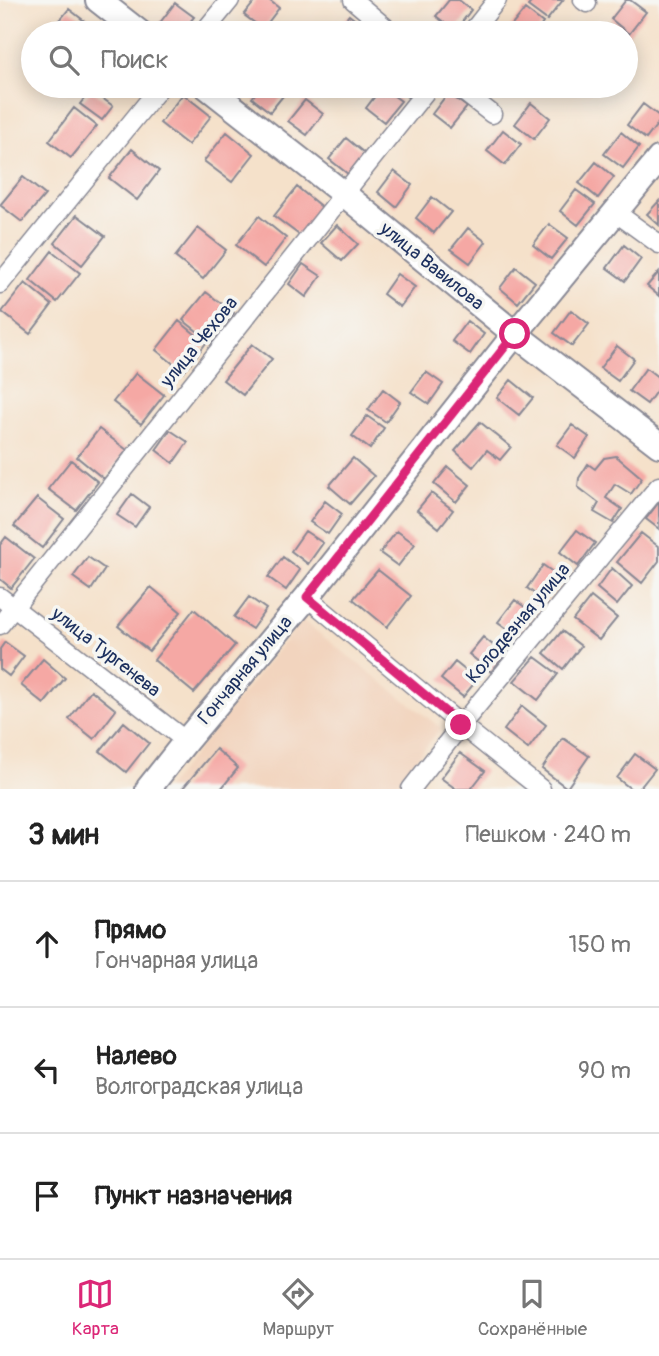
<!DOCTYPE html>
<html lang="ru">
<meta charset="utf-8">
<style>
:root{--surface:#fff;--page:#f2f2f2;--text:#222;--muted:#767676;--line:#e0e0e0;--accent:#db2777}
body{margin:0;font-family:Pangolin,sans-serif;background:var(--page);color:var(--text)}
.stop{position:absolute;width:21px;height:21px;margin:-16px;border:5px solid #db2777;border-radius:50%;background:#fff}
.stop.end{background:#db2777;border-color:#fff;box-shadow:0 2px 7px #0008}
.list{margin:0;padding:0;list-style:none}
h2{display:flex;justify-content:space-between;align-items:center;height:91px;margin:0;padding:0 28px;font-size:30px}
h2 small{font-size:23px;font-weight:400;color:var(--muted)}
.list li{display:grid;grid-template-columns:46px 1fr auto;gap:21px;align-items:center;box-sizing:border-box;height:126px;padding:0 28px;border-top:2px solid var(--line)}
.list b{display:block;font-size:26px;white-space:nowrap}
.list p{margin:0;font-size:23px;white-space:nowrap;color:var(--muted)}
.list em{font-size:23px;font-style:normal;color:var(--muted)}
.icon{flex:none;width:38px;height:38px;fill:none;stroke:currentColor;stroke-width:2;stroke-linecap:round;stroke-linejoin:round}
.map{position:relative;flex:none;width:659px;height:789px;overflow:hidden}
.search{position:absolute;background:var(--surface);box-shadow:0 4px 18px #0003;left:21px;right:21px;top:21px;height:77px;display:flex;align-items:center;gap:18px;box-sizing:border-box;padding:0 24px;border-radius:38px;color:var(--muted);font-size:26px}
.sheet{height:469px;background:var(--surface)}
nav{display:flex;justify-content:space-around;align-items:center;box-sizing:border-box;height:98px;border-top:2px solid var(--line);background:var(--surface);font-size:19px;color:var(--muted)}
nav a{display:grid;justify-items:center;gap:4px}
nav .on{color:var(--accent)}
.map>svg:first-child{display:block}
</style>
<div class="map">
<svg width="659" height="789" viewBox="0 0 659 789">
<rect width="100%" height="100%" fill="#f6f6f2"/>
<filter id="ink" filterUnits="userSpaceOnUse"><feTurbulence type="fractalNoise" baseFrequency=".0143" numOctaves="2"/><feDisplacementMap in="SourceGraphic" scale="14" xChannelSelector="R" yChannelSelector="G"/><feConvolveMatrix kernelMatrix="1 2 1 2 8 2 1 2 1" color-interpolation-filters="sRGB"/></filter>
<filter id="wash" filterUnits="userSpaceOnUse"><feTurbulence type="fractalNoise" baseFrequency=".00686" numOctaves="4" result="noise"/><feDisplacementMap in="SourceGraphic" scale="28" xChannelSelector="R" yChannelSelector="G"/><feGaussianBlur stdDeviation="1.57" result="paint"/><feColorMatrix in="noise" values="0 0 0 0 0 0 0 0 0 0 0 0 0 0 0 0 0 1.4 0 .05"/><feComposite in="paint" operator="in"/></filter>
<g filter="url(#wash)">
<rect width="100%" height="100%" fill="#f5e1ca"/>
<path fill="#f2d4be" d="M302,620l139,108 -49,61h-226z"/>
<g id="blocks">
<path fill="#f5a8a4" d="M256,0h13l10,8 -16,21 -19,-14z
M449,0h10l12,10 -16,21 -19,-15z
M533,0h30l-16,20 -19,-14z
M626,0h4l16,12 -17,22 -18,-15z
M175,3l19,14 -13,16h-10l-12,-9z
M69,9l23,18 -5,6h-38z
M525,9l18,14 -7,10h-24l-4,-3z
M349,15l18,14 -3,4h-30z
M261,86h18l8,5 -17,21 -18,-14z
M393,86h25l-9,12z
M382,87l19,14 -17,21 -18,-14z
M91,90l22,16 -11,14 -22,-16z
M448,93l19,14 -17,21 -18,-14z
M183,94l28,22 -23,29 -28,-22z
M305,100l18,14 -16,21 -19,-14z
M531,103l19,15 -16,21 -19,-15z
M643,104l16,12v6l-13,17 -19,-14z
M74,108l23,18 -26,32 -22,-17z
M503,130l18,14 -16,21 -18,-14z
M227,132l27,22 -22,28 -28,-21z
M621,132l18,15 -16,21 -19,-14z
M346,138l18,15 -16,21 -19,-15z
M132,149l27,22 -22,29 -28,-22z
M596,162l18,15 -16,21 -19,-15z
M394,171l18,14 -16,22 -18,-15z
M23,177l22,18 -23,27 -22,-17z
M297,187l27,22 -22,28 -28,-21z
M576,190l19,14 -17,21 -18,-14z
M432,197l19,15 -17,21 -18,-15z
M659,201v24l-12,-11z
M77,215l28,21 -23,29 -27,-22z
M259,216l27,22 -22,29 -28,-22z
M549,224l19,14 -17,21 -18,-14z
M337,225l21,19 -16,17 -21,-18z
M198,228l28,22 -23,29 -28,-22z
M468,228l18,14 -16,21 -19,-14z
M624,245l17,14 -16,22 -18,-13z
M52,251l28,22 -23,29 -27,-22z
M303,264l18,12 -15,21 -17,-13z
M516,267l19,15 -17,21 -18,-15z
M659,272v24l-12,-10z
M397,274l18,13 -15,20 -17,-13z
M25,283l27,22 -22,29 -28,-22z
M206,292l28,21 -23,29 -28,-22z
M571,310l18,14 -17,22 -18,-13z
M179,321l27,22 -22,29 -28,-22z
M467,321l17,13 -14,20 -18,-13z
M252,344l20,15 -29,36 -20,-15z
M617,346l17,13 -16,22 -18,-13z
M646,368l13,10v9l-12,17 -18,-13z
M426,372l17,12 -14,20 -18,-12z
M136,373l28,22 -23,29 -28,-22z
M511,380l22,18 -14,17 -22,-17z
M383,389l17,13 -14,20 -18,-12z
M367,416l17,12 -14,21 -18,-13z
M480,422l31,25 -11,13 -13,-10 -14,17 -18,-16z
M572,425l17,12 -14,21 -18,-13z
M99,429l28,21 -23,29 -27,-22z
M170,430l18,12 -15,21 -17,-13z
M616,456l26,22 -11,16 -16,-10 -9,14 16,11 -9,14 -19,-11 5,-9 -21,-16 1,-9 9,-14 7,5 9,-11z
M353,458l21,18 -24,28 -21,-18z
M71,460l27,22 -22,28 -28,-21z
M448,467l22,18 -14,17 -22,-18z
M431,493l22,17 -14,18 -22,-18z
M132,494l17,13 -14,20 -18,-12z
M37,498l27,21 -22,29 -28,-22z
M325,501l17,13 -14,20 -18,-12z
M659,502v27l-13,-10z
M577,530l18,13 -17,23 -18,-14z
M305,531l18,12 -15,21 -17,-13z
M397,531l18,13 -17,22 -18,-13z
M641,533l18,14v14l-17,22 -25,-21z
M6,537l28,22 -23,29 -11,-9v-34z
M88,557l17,12 -14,21 -18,-13z
M283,557l17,13 -14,20 -18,-13z
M543,565l18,13 -17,23 -17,-13z
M612,568l20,18 -15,19 -20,-17z
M378,570l33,26 -24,31 -34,-28z
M151,587l30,25 -32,39 -31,-25z
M249,597l17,12 -14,20 -18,-12z
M591,597l26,21 -18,22 -26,-20z
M515,600l18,13 -17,22 -18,-13z
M194,609l41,36 -41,48 -40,-33z
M562,631l19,15 -18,23 -19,-16z
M483,637l22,18 -14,17 -22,-18z
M5,642l19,14 -15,20 -9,-7v-20z
M535,657l23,17 -20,26 -24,-19z
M43,659l22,19 -21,26 -23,-19z
M455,662l22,18 -14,17 -22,-18z
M91,690l25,20 -22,29 -25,-20z
M522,706l24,19 -18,24 -24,-19z
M124,722l25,21 -23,29 -26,-21z
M563,738l26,18 -22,32 -25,-19z
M216,749l22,19 -17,21h-39z
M460,753l25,18 -14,18h-15l-15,-11z
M635,754l20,15 -16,20h-8l-14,-11z"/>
</g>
</g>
<g filter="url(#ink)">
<use href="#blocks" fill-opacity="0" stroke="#888894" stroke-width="2"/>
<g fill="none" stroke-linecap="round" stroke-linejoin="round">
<defs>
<path id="street" d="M353,0l39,33
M583,0l4,3
M203,33l27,-33
M471,33l26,-33
M456,86l36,28
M615,212l44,32
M0,284l161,-198
M0,597l186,144
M307,597l154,128 80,64
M0,625l430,-539
M411,789l50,-64 198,-239"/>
<path id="secondary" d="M98,0l42,33
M206,86l138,108 171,140 144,111
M148,789l38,-48 121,-144 208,-263 144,-175"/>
</defs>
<use href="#street" stroke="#888894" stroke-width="21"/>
<use href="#secondary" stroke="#888894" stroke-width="28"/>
<use href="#street" stroke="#fff" stroke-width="18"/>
<use href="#secondary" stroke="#fff" stroke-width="24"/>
</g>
</g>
<g fill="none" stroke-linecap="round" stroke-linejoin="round" filter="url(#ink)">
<path stroke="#db2777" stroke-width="9" d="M461,725l-154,-128 208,-263"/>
</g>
<g text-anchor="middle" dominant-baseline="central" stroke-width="7" stroke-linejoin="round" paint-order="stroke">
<g font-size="19" fill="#1b2f5e" stroke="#f6f6f2">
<text transform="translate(432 266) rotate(39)">улица Вавилова</text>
<text transform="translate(199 342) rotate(-51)">улица Чехова</text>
<text transform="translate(518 623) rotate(-50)">Колодезная улица</text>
<text transform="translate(106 652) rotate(38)">улица Тургенева</text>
<text transform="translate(245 670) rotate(-50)">Гончарная улица</text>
</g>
</g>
</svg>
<div class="stop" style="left:515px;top:334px"></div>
<div class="stop end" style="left:461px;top:725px"></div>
<div class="search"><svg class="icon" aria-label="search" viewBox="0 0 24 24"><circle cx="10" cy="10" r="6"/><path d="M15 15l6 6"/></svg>Поиск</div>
</div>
<section class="sheet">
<h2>3 мин<small>Пешком · 240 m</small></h2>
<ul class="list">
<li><svg class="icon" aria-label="ahead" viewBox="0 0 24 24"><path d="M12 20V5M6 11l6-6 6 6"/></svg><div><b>Прямо</b><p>Гончарная улица</p></div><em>150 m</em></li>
<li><svg class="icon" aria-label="left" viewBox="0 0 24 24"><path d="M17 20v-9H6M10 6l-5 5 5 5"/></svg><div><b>Налево</b><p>Волгоградская улица</p></div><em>90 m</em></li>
<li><svg class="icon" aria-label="arrive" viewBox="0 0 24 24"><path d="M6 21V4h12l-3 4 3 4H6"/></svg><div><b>Пункт назначения</b></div></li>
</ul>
</section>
<nav>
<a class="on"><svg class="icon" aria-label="map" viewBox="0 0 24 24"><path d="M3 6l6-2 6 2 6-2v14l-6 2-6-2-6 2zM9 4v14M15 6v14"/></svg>Карта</a>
<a><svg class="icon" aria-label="directions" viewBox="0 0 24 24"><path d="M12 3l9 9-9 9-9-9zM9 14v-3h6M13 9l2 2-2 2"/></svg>Маршрут</a>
<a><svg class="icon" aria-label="saved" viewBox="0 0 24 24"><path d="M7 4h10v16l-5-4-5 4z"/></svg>Сохранённые</a>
</nav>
